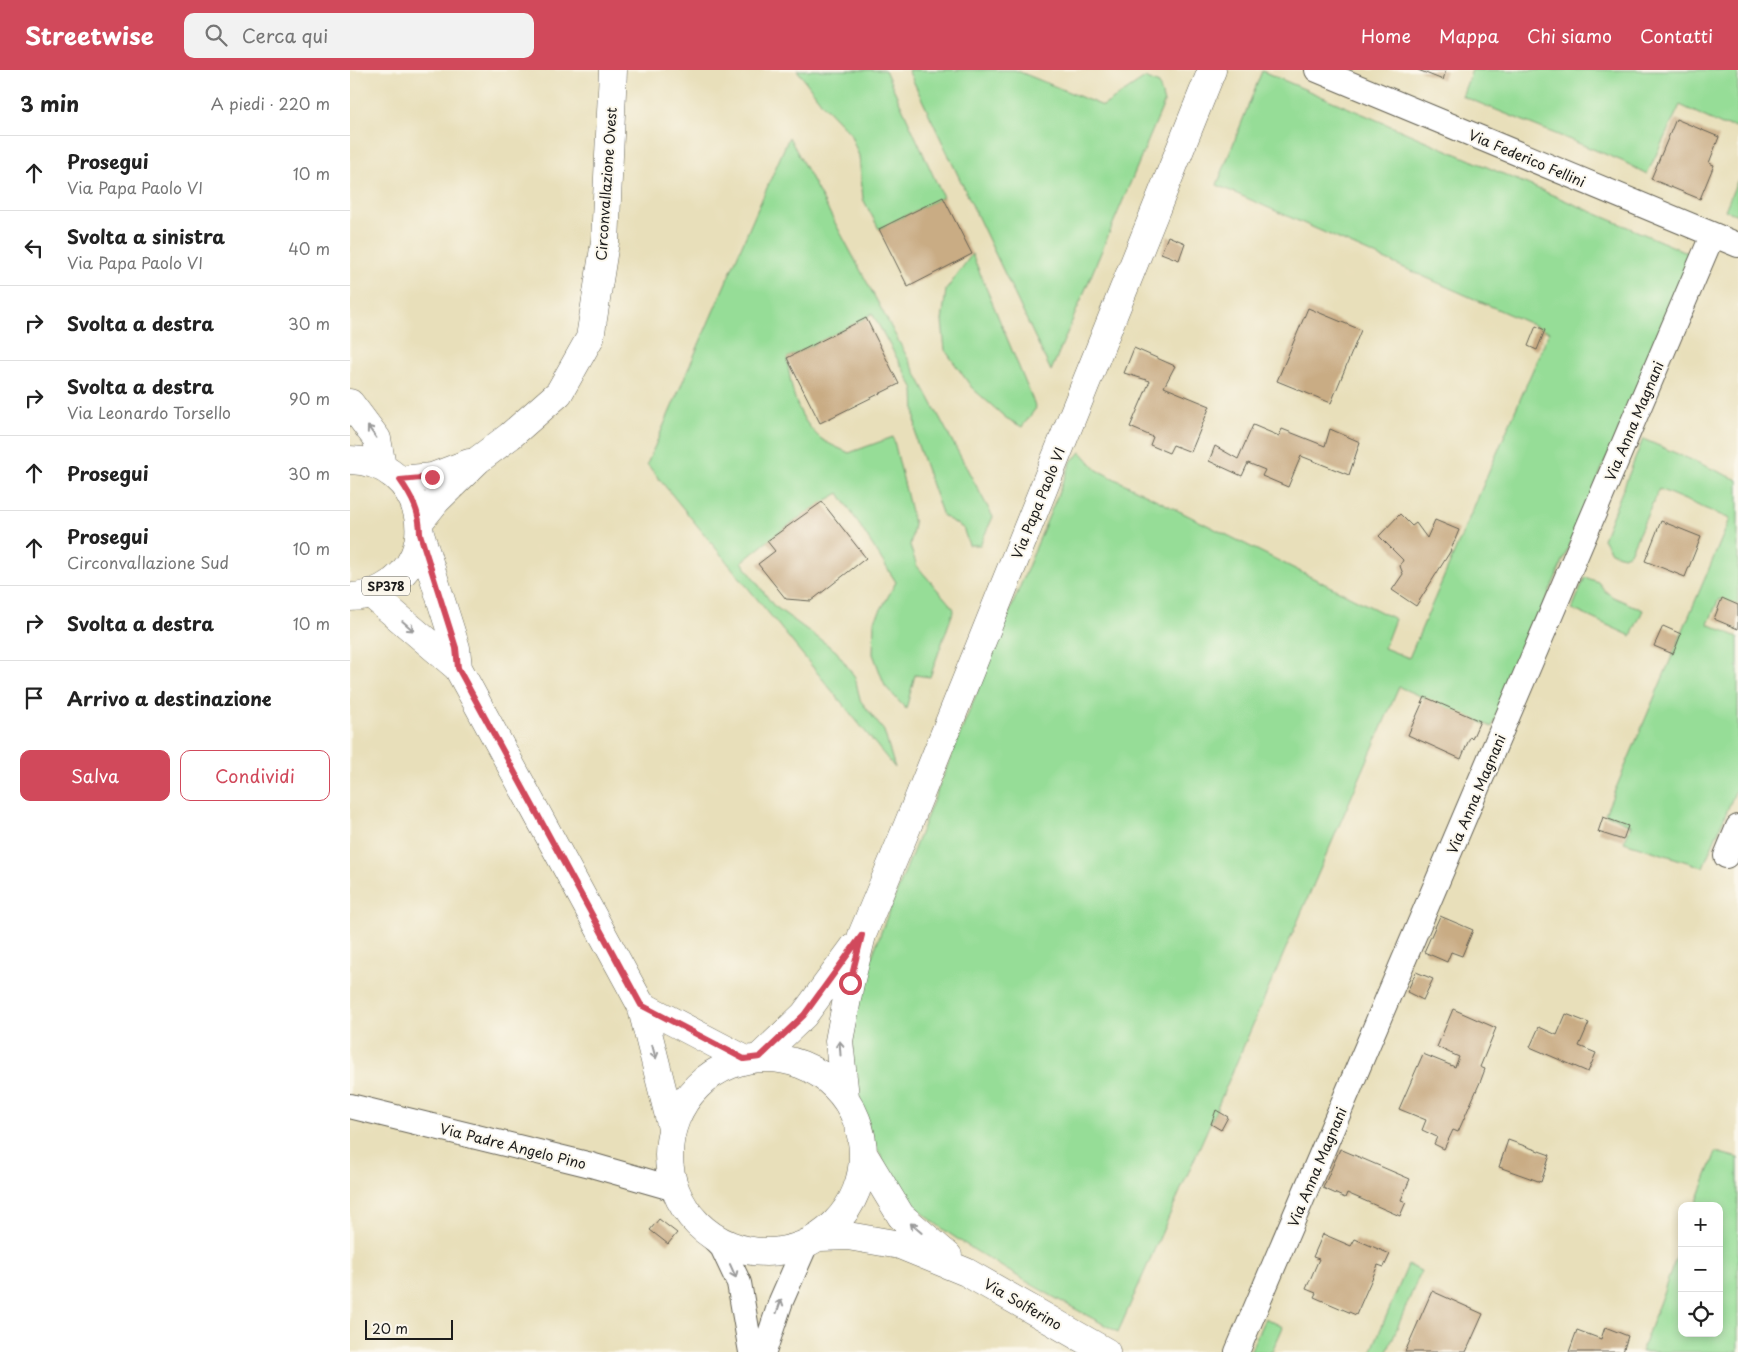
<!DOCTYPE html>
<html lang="it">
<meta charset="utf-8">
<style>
:root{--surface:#fff;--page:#f2f2f2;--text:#222;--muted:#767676;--line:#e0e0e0;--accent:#d1495b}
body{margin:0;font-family:"Playpen Sans",sans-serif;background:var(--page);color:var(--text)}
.controls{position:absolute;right:15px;bottom:15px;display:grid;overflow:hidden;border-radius:10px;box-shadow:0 2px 8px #0003}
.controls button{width:45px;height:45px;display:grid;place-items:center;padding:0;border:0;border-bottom:1px solid var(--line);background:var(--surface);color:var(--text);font:25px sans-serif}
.scale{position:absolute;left:15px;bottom:12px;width:88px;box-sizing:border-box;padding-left:5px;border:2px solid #1c1c1c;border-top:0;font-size:14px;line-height:18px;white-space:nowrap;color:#1c1c1c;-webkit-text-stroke:4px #fbf7ec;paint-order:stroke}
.stop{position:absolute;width:15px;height:15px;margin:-11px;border:4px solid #d1495b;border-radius:50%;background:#fff}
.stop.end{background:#d1495b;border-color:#fff;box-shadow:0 1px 5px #0008}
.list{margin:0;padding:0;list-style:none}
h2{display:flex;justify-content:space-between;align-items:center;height:65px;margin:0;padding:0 20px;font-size:21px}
h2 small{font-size:16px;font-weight:400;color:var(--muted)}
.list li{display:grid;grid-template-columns:32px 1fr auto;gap:15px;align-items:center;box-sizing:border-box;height:75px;padding:0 20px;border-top:1px solid var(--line)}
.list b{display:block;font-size:19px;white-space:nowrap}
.list p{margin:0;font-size:16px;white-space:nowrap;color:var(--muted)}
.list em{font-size:16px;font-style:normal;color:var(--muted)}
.actions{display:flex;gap:10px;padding:15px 20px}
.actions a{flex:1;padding:11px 0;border:1px solid var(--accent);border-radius:10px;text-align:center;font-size:18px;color:var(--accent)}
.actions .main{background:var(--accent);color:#fff}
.icon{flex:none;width:28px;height:28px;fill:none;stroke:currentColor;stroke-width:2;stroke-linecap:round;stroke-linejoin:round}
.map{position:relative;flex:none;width:1388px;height:1282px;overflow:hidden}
header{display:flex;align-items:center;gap:30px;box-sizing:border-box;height:70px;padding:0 25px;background:var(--accent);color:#fff}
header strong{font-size:24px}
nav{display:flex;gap:28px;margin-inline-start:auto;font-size:18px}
.search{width:350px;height:45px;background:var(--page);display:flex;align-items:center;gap:12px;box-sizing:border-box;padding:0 18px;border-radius:10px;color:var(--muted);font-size:19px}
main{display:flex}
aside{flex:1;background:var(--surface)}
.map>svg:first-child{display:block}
</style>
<header>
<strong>Streetwise</strong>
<div class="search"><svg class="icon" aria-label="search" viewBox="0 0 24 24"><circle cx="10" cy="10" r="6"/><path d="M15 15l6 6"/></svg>Cerca qui</div>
<nav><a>Home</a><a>Mappa</a><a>Chi siamo</a><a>Contatti</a></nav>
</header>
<main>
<aside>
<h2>3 min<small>A piedi · 220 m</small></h2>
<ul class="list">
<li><svg class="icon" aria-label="ahead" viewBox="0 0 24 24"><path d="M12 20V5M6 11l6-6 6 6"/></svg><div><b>Prosegui</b><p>Via Papa Paolo VI</p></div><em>10 m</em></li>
<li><svg class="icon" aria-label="left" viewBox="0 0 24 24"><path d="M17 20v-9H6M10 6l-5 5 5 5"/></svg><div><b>Svolta a sinistra</b><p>Via Papa Paolo VI</p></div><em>40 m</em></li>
<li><svg class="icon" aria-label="right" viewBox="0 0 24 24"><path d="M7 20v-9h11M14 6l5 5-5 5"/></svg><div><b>Svolta a destra</b></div><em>30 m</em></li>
<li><svg class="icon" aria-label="right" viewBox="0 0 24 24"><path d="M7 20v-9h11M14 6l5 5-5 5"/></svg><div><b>Svolta a destra</b><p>Via Leonardo Torsello</p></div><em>90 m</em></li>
<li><svg class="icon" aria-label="ahead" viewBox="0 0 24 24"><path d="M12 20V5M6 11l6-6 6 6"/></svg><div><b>Prosegui</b></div><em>30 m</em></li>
<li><svg class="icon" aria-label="ahead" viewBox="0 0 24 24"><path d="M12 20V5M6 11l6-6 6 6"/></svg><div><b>Prosegui</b><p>Circonvallazione Sud</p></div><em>10 m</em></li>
<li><svg class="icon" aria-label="right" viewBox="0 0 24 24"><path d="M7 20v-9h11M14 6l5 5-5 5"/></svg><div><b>Svolta a destra</b></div><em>10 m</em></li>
<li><svg class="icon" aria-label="arrive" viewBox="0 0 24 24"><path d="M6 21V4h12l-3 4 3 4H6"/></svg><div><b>Arrivo a destinazione</b></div></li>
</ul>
<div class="actions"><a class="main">Salva</a><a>Condividi</a></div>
</aside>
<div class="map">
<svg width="1388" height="1282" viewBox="0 0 1388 1282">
<rect width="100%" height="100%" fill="#fbf7ec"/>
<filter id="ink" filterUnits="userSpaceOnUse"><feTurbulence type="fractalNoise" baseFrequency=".02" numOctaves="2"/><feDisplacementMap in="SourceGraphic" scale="10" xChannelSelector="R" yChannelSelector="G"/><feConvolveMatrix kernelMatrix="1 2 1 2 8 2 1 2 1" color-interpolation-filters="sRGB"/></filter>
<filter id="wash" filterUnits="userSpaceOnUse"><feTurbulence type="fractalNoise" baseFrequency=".0096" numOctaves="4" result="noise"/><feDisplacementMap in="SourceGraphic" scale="20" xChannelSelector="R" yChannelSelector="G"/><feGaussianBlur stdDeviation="1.12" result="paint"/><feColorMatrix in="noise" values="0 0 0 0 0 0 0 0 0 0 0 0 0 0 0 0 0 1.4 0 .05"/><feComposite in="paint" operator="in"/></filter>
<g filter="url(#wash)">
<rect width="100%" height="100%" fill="#e8dfba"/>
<path fill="#96dd97" stroke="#597c5a" d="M447,0h88l58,127 -64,32 -16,-30 -4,-43 -9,-23 -26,-27z
M558,0h107l88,36 42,-28 14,6 5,19 -113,268z
M1122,0h266v57l-16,-2 -42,-20 -33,69 -25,-13 -160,-65z
M912,1l431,184 -201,472 -93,-40 -183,423 -98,222c-43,-23 -86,-46 -127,-72 -32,-19 -77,-47 -96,-79 -25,-39 -42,-87 -43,-134 0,-32 11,-66 22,-96 13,-36 28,-72 42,-107 51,-128 103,-256 156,-384l9,-8 16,18 298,149 -11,29 25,10 140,-326 -332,-147z
M439,67l204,380 -13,28h-11l-6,-17 -20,-12 -27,-76 -2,-51 -42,-76 -6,5 -79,40c4,29 8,56 31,78 7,7 21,12 31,17l44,-16 21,87 -4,22 7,20 37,43 -24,68 -15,-2 -9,34 -21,-23 -12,-32 1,-32 22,-40 -57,-89c-35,19 -67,44 -97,69l31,43 63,46 19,26 5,23 24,31 11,37 -248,-304z
M1388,109v36l-13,-5z
M622,184l64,154 -14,19 -16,-9 -34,-30 -27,-38 -3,-29 4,-31z
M1293,369l95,41v127l-19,-8 -11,25 30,13v148l-35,82 -79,-25 7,-17 -26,-11 125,-295 -71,-30 -29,64 -7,3 -12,-4 -8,-13z
M1235,507l13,5 7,9 8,6 30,13 -12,26 -59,-27z
M1366,1082l22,6v194h-97l41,-110v91h37v-127h-24z
M1058,1195l13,6 -34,81h-16z
M915,1248l18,9 -11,25h-22z"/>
<g id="blocks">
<path fill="#c9ac84" d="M1068,0h28l-3,10z
M1326,49l43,18 -10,26 5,2 -14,34 -49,-20z
M593,127l29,57 -64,33 -29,-58z
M818,166l17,7 -6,17 -18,-7z
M958,238l53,22 -30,73 -54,-22z
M516,248l33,66 -79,39 -33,-65z
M1186,256l9,4 -8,20 -9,-4z
M784,278l41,18 -11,21 46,19 -19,46 -18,-7 -4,8 -19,-8 3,-8 -23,-10 20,-46 -26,-8z
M903,355l26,11 3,-7 43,17 5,-17 30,13 -11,33 -48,-19 -13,31 -26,-11 3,-6 -17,-7 -6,13 -33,-15 6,-15 23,13z
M472,432l44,56 -55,43 -25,-2 -28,-35 17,-13 -8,-10z
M1050,444l12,12 4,-3 11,15 8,-18 24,10 -9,22 -34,54 -24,-16 11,-16 -3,-8 3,-6 -24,-24z
M1311,451l40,16 -16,40 -40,-16z
M1372,528l16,7v24l-24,-10z
M1313,556l18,8 -8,20 -19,-8z
M1075,627l55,24 -8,18 -2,-2 -9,22 -53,-24z
M1253,747l25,9 -5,14 -25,-8z
M1090,846l33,14 -11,26 -11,-4 -4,10 -23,-10z
M1066,902l17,7 -10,21 -16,-8z
M1103,939l43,19 -16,39 5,2 -4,11 -23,52 -5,-2 -9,19 -10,-5 3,-7 -15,-7 4,-10 -27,-11 24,-55 32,13 4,-10 -22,-10z
M1216,944l23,9 -10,23 17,7 -8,19 -58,-25 9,-20 18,8z
M866,1040l12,7 -7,13 -10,-6z
M1158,1070l42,15 -9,27 -42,-15z
M990,1079l70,30 -9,21 5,2 -6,14 -53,-23 -2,5 -22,-10z
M309,1149l18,14 -9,11 -18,-14z
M973,1164l28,12 4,-7 35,15 -6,13 -6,-2 -22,50 -42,-18 2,-4 -10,-4 13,-30 -6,-2z
M1082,1221l51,23 -17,38h-61z
M1255,1257l23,9 -5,16h-54l8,-22 24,9z"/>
</g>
</g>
<g filter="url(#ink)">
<use href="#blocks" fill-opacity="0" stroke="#636053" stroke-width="1"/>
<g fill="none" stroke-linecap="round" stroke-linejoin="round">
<defs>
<path id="street" d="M967,0l421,175
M1376,786l12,-29
M0,1036l241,59 84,24
M356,1161l16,16 17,36 12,69
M414,1282l17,-51 25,-57
M887,1282l475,-1116"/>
<path id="secondary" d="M70,464l36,114 2,20 183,337 31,123
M21,524l87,74
M291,935l103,54
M410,987l44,-42 50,-68
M319 1085a97 97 0 1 1 194 0a97 97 0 1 1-194 0Z
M495,1027l-6,-56 11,-58 12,-48 45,-108 305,-757
M514,1085l37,61 47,40
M470,1167l28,-1 52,9 66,27 140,80"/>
<path id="primary" d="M0,333l27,36 5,28
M0,390c72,1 96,95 33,128 -11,6 -21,9 -33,9
M50,410l32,-3 37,-14
M70,451l17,-21 41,-40 32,-24 49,-43 31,-55 15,-96 8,-172"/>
</defs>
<use href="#street" stroke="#636053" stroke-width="26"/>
<use href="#secondary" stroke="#636053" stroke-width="29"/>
<use href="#primary" stroke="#636053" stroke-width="29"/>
<use href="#street" stroke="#fff" stroke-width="24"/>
<use href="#secondary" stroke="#fff" stroke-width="28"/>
<use href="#primary" stroke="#fff" stroke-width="28"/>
</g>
<defs><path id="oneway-shaft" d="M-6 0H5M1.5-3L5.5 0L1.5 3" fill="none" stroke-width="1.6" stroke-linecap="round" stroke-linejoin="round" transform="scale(1.25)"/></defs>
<g stroke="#999">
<use href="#oneway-shaft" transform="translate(22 362) rotate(-126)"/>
<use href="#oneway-shaft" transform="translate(58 556) rotate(41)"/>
<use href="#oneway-shaft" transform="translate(490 978) rotate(-94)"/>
<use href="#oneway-shaft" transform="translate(304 982) rotate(75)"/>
<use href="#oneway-shaft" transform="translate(566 1158) rotate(-139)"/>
<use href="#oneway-shaft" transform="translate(383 1201) rotate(66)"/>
<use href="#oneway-shaft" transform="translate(429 1236) rotate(-71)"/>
</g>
</g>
<g fill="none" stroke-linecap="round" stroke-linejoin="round" filter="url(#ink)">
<path stroke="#d1495b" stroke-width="6" d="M82,407l-32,3c12,17 20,32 20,54l36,114 2,20 183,337 103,54 16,-2 44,-42 58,-80 -12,48"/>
</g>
<g text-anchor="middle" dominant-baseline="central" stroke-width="4" stroke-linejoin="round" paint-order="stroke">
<rect fill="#fbf7ec" stroke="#5f5e5a" stroke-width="1" x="12" y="506.5" width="48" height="19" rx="4"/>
<g font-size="12" font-weight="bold" fill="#1c1c1c">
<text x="36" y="516">SP378</text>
</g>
<g font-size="14" fill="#1c1c1c" stroke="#fbf7ec">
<text transform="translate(1177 88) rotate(23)">Via Federico Fellini</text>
<text transform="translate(256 114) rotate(-86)">Circonvallazione Ovest</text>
<text transform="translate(1284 351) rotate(-67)">Via Anna Magnani</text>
<text transform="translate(688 433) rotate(-68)">Via Papa Paolo VI</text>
<text transform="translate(1126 724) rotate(-67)">Via Anna Magnani</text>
<text transform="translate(163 1076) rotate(14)">Via Padre Angelo Pino</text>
<text transform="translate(967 1097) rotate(-67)">Via Anna Magnani</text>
<text transform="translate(673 1234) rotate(30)">Via Solferino</text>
</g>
</g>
</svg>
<div class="controls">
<button>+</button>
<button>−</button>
<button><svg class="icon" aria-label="locate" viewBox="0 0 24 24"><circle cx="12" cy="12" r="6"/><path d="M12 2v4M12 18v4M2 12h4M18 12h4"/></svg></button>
</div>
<div class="scale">20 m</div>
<div class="stop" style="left:500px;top:913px"></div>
<div class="stop end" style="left:82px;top:407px"></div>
</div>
</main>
